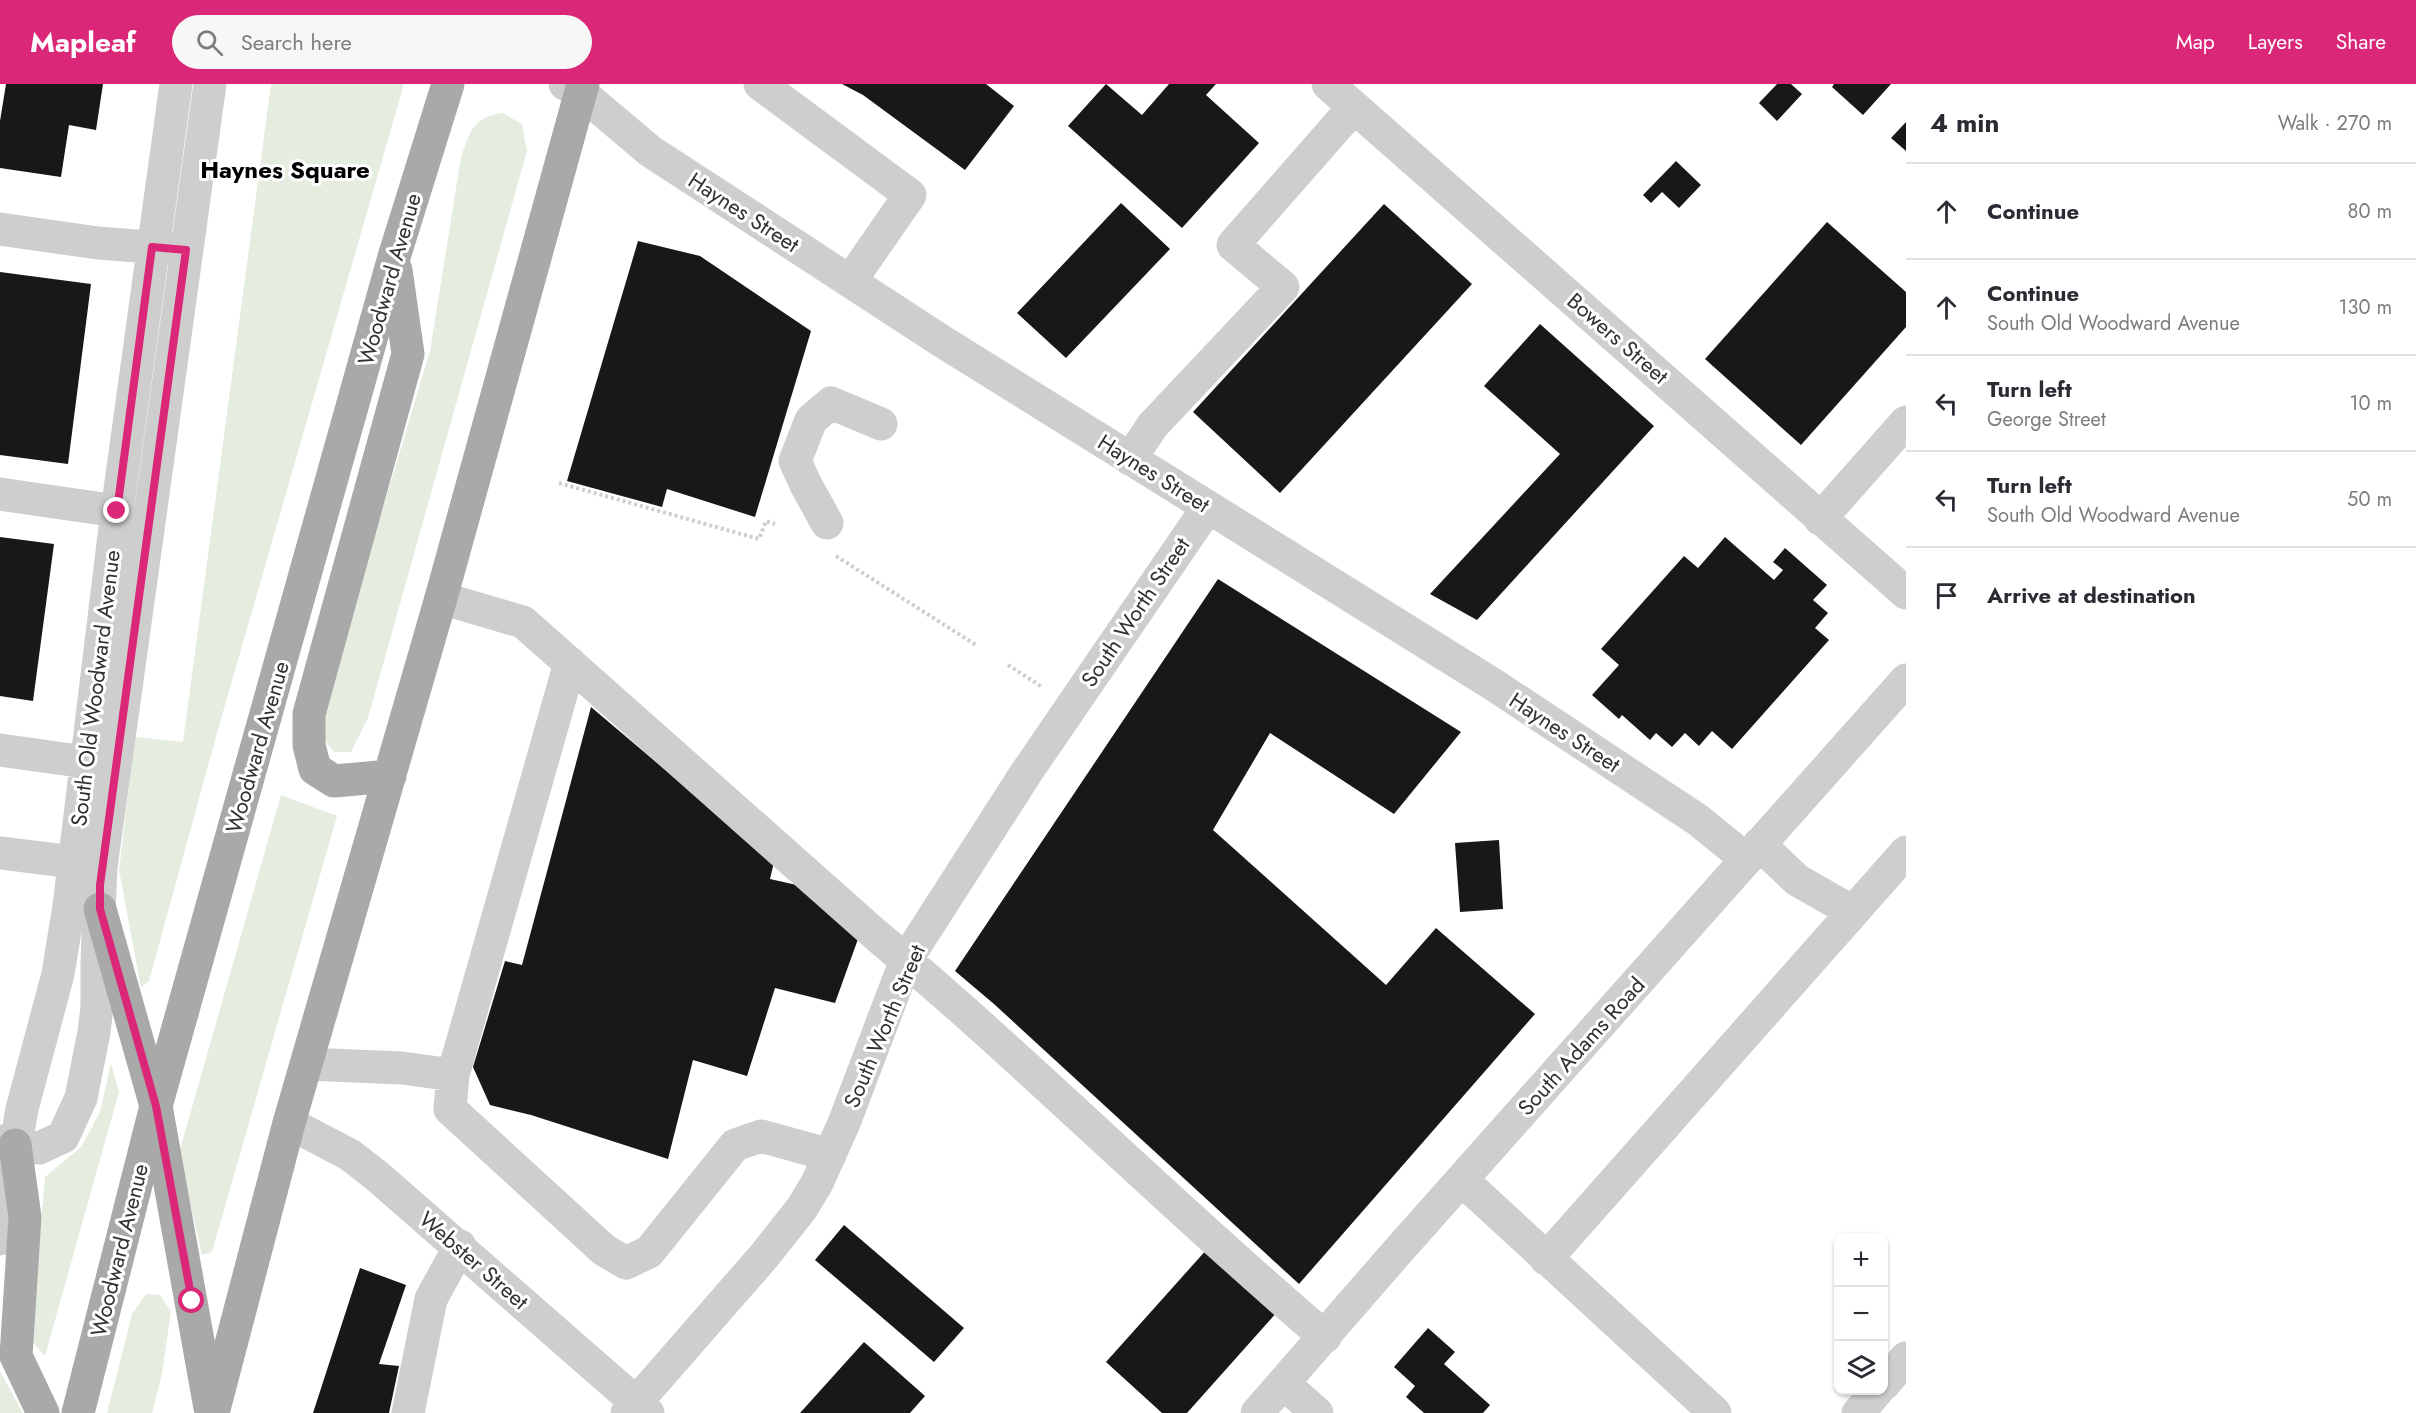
<!DOCTYPE html>
<meta charset="utf-8">
<style>
:root{--surface:#fff;--page:#f7f7f7;--text:#2b2b33;--muted:#7c7c81;--line:#e1e1e2;--accent:#db2777}
body{margin:0;font-family:Jost,sans-serif;background:var(--page);color:var(--text)}
.controls{position:absolute;right:18px;bottom:18px;display:grid;overflow:hidden;border-radius:12px;box-shadow:0 2px 4px #0004}
.controls button{width:54px;height:54px;display:grid;place-items:center;padding:0;border:0;border-bottom:2px solid var(--line);background:var(--surface);color:var(--text);font:30px sans-serif}
.stop{position:absolute;width:18px;height:18px;margin:-14px;border:4px solid #db2777;border-radius:50%;background:#fff}
.stop.end{background:#db2777;border-color:#fff;box-shadow:0 2px 6px #0008}
.list{margin:0;padding:0;list-style:none}
h2{display:flex;justify-content:space-between;align-items:center;height:78px;margin:0;padding:0 24px;font-size:26px}
h2 small{font-size:20px;font-weight:400;color:var(--muted)}
.list li{display:grid;grid-template-columns:39px 1fr auto;gap:18px;align-items:center;box-sizing:border-box;height:96px;padding:0 24px;border-top:2px solid var(--line)}
.list b{display:block;font-size:22px;white-space:nowrap}
.list p{margin:0;font-size:20px;white-space:nowrap;color:var(--muted)}
.list em{font-size:20px;font-style:normal;color:var(--muted)}
.icon{flex:none;width:33px;height:33px;fill:none;stroke:currentColor;stroke-width:2;stroke-linecap:round;stroke-linejoin:round}
.map{position:relative;flex:none;width:1906px;height:1329px;overflow:hidden}
header{display:flex;align-items:center;gap:36px;box-sizing:border-box;height:84px;padding:0 30px;background:var(--accent);color:#fff}
header strong{font-size:28px}
nav{display:flex;gap:33px;margin-inline-start:auto;font-size:21px}
.search{width:420px;height:54px;background:var(--page);display:flex;align-items:center;gap:15px;box-sizing:border-box;padding:0 21px;border-radius:33px;color:var(--muted);font-size:22px}
main{display:flex}
aside{flex:1;background:var(--surface)}
.map>svg:first-child{display:block}
</style>
<header>
<strong>Mapleaf</strong>
<div class="search"><svg class="icon" aria-label="search" viewBox="0 0 24 24"><circle cx="10" cy="10" r="6"/><path d="M15 15l6 6"/></svg>Search here</div>
<nav><a>Map</a><a>Layers</a><a>Share</a></nav>
</header>
<main>
<div class="map">
<svg width="1906" height="1329" viewBox="0 0 1906 1329">
<rect width="100%" height="100%" fill="#fff"/>
<path fill="#e5ede0" d="M271,0h133l-185,642 -70,255 -8,7 -22,-118 16,-133 48,5z
M503,29l19,11 5,27 -159,567 -17,34h-17l-13,-16 3,-31 106,-354 31,-194c10,-26 11,-40 42,-44z
M281,711l56,21 -125,436 -10,3 -23,-102z
M111,979l8,29 -74,264 -14,-16 14,-163 36,-30 19,-35z
M146,1210l14,1 11,16 -9,63 -10,39h-45l25,-99z
M0,1287l23,42h-23z"/>
<path fill="#181818" d="M6,0h97l-7,46 -27,-5 -8,52 -61,-9v-47z
M842,0h144l28,22 -49,64 -102,-75z
M1106,0l36,31 27,-31h47l-10,11 53,48 -77,85 -114,-102z
M1777,0h14l11,10 -25,27 -18,-18z
M1834,0h57l-28,31 -31,-28z
M1906,38v29l-15,-13z
M1676,77l25,24 -22,23 -17,-16 -11,11 -8,-8z
M1121,119l49,46 -104,109 -49,-45z
M1384,120l88,80 -192,209 -87,-81z
M1827,138l79,70v35l-105,118 -96,-86z
M638,157l62,15 111,75 -56,186 -88,-28 -5,18 -95,-26z
M0,188l91,12 -23,180 -68,-9z
M1540,240l114,102 -177,194 -47,-26 130,-140 -76,-68z
M0,453l54,7 -21,157 -33,-5z
M1725,453l49,43 9,-10 -10,-8 12,-14 42,37 -14,15 15,13 -13,15 14,12 -97,109 -20,-18 -13,15 -14,-13 -13,14 -16,-14 -6,7 -28,-25 -3,4 -27,-24 27,-30 -18,-16 83,-93 14,12z
M1218,495l243,153 -67,82 -124,-81 -57,97 173,155 50,-57 99,86 -236,270 -305,-280 -39,-33z
M591,623l183,155 -4,17 31,7 57,53 -23,64 -60,-15 -28,88 -54,-16 -25,99 -137,-44 -41,-10 -17,-38 32,-106 17,4z
M1499,756l4,69 -43,3 -5,-69z
M844,1141l120,103 -30,34 -119,-102z
M1208,1164l70,63 -91,102h-25l-56,-51z
M360,1184l46,17 -27,79 20,2 -10,47h-76z
M1428,1244l27,24 -11,12 46,41 -7,8h-59l-18,-16 9,-11 -21,-19z
M864,1258l61,54 -15,17h-110z"/>
<g fill="none" stroke-linecap="round" stroke-linejoin="round">
<path stroke="#cecece" stroke-width="4" stroke-dasharray="3 3" stroke-linecap="butt" d="M559,399l200,56 7,-18 9,3
M836,472l140,89
M1008,581l34,22"/>
<path stroke="#cecece" stroke-width="33" d="M565,0l15,8 70,59 290,189 554,345 204,135 48,39
M760,0l150,111 -59,85
M1328,0l578,509
M0,145l98,14 76,6
M1130,375l23,-34 130,-138 -50,-42 121,-138
M0,410l117,17
M1820,435l86,-97
M827,439l-21,-38 -11,-24 16,-41 20,-17 50,21
M441,514l82,24 353,313c154,129 296,272 449,402
M570,579l-117,412 -3,34 154,141 22,13 23,-11 86,-107 26,-9 69,19
M0,666l86,12
M0,769l73,9
M1853,828l53,-60
M307,980l95,4 51,7
M289,1039l61,32 27,21 271,237
M0,1057l39,7 24,-11 18,-39 13,-66 3,-25v-46l4,-94 109,-783
M1462,1096l253,233
M0,1155l22,-130 36,-135 11,-68 48,-395 59,-427
M1546,1175l307,-347 -56,-32 -38,-36
M1283,1299l34,30
M1884,1300l22,-26
M408,1329l23,-114 29,-53
M627,1329l137,-157 38,-48 15,-25 27,-60 62,-163 120,-187 182,-266
M1257,1329l141,-162 508,-571
M1858,1329l20,-23"/>
<path stroke="#a9a9a9" stroke-width="33" d="M390,692l-56,5 -19,-12 -6,-24v-31l99,-360 -12,-84
M100,825l56,197 54,302
M15,1061l10,72 -9,139 27,57
M78,1329l78,-307 238,-849 54,-173
M213,1329l76,-290 152,-525 142,-514"/>
</g>
<g fill="none" stroke-linecap="round" stroke-linejoin="round">
<path stroke="#db2777" stroke-width="8" d="M117,427l35,-264 34,3 -86,635v24l56,197 36,195"/>
</g>
<g text-anchor="middle" dominant-baseline="central" stroke-width="6" stroke-linejoin="round" paint-order="stroke">
<g font-size="22" fill="#313131" stroke="#fff">
<text transform="translate(744 128) rotate(33)">Haynes Street</text>
<text transform="translate(389 195) rotate(-74)">Woodward Avenue</text>
<text transform="translate(1618 254) rotate(41)">Bowers Street</text>
<text transform="translate(1154 389) rotate(32)">Haynes Street</text>
<text transform="translate(1135 528) rotate(-56)">South Worth Street</text>
<text transform="translate(95 604) rotate(-83)">South Old Woodward Avenue</text>
<text transform="translate(1565 648) rotate(33)">Haynes Street</text>
<text transform="translate(257 663) rotate(-74)">Woodward Avenue</text>
<text transform="translate(884 942) rotate(-67)">South Worth Street</text>
<text transform="translate(1581 962) rotate(-48)">South Adams Road</text>
<text transform="translate(119 1166) rotate(-76)">Woodward Avenue</text>
<text transform="translate(474 1176) rotate(41)">Webster Street</text>
</g>
<g font-size="24" font-weight="bold" fill="#000" stroke="#fff">
<text x="285" y="85">Haynes Square</text>
</g>
</g>
</svg>
<div class="controls">
<button>+</button>
<button>−</button>
<button><svg class="icon" aria-label="layers" viewBox="0 0 24 24"><path d="M12 4l9 5-9 5-9-5zM3 14l9 5 9-5"/></svg></button>
</div>
<div class="stop" style="left:192px;top:1217px"></div>
<div class="stop end" style="left:117px;top:427px"></div>
</div>
<aside>
<h2>4 min<small>Walk · 270 m</small></h2>
<ul class="list">
<li><svg class="icon" aria-label="ahead" viewBox="0 0 24 24"><path d="M12 20V5M6 11l6-6 6 6"/></svg><div><b>Continue</b></div><em>80 m</em></li>
<li><svg class="icon" aria-label="ahead" viewBox="0 0 24 24"><path d="M12 20V5M6 11l6-6 6 6"/></svg><div><b>Continue</b><p>South Old Woodward Avenue</p></div><em>130 m</em></li>
<li><svg class="icon" aria-label="left" viewBox="0 0 24 24"><path d="M17 20v-9H6M10 6l-5 5 5 5"/></svg><div><b>Turn left</b><p>George Street</p></div><em>10 m</em></li>
<li><svg class="icon" aria-label="left" viewBox="0 0 24 24"><path d="M17 20v-9H6M10 6l-5 5 5 5"/></svg><div><b>Turn left</b><p>South Old Woodward Avenue</p></div><em>50 m</em></li>
<li><svg class="icon" aria-label="arrive" viewBox="0 0 24 24"><path d="M6 21V4h12l-3 4 3 4H6"/></svg><div><b>Arrive at destination</b></div></li>
</ul>
</aside>
</main>
